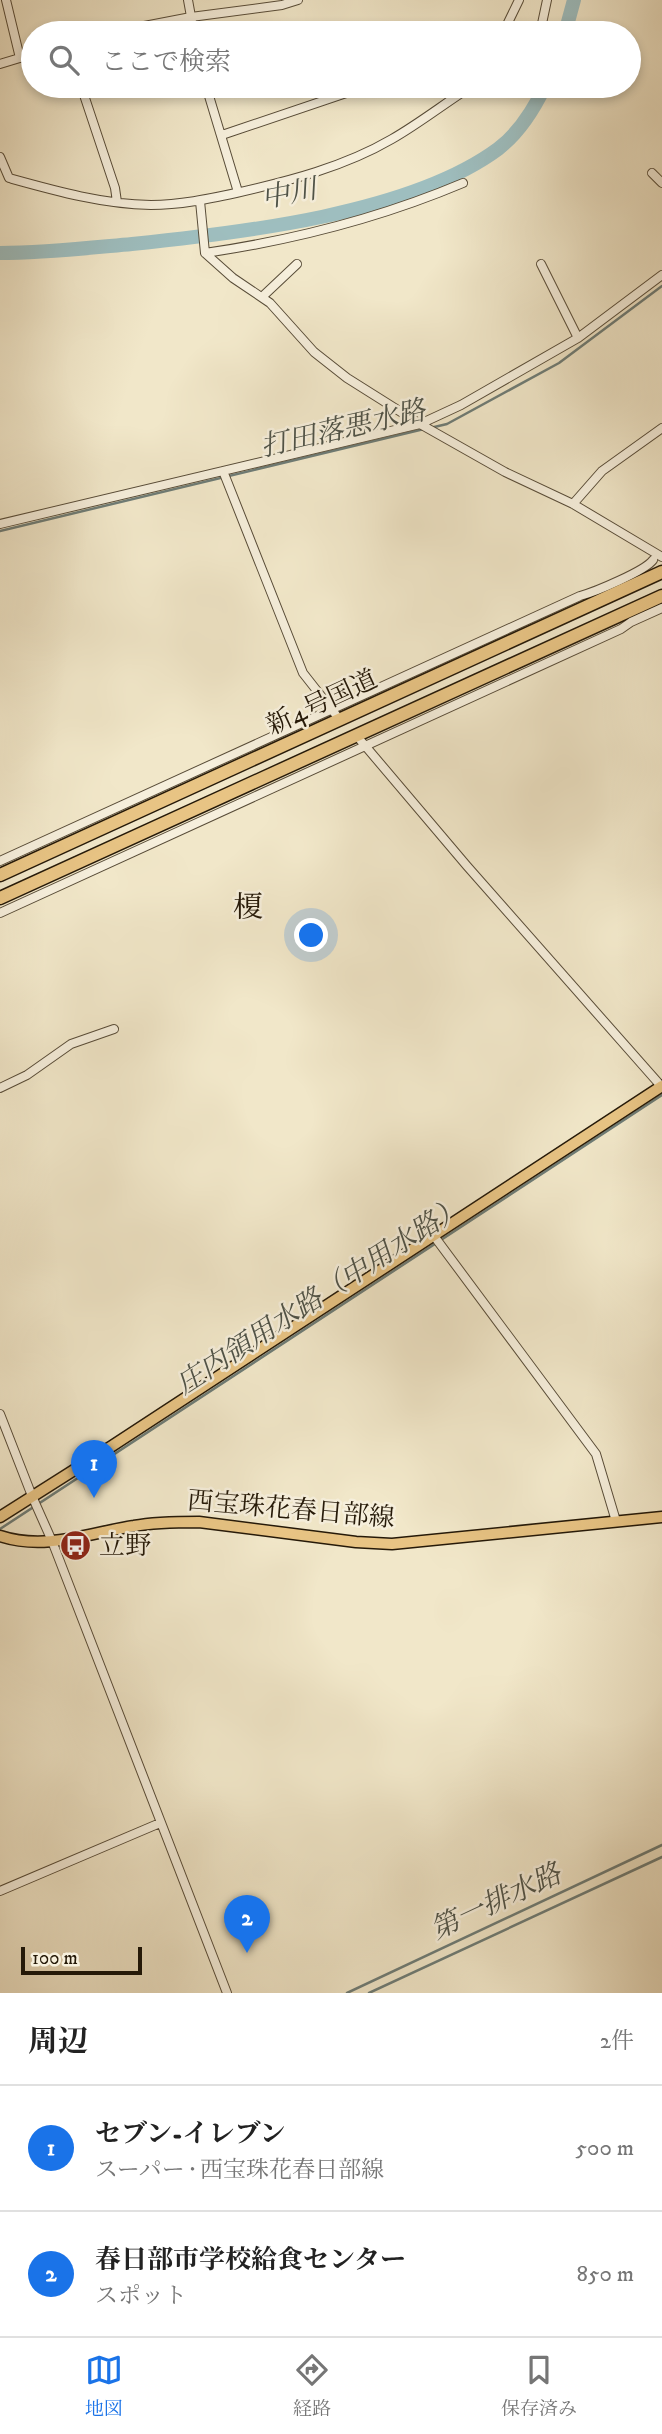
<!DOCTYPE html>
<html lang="ja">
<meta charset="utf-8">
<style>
:root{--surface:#fff;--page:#f2f2f2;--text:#222;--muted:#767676;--line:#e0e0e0;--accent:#1a73e8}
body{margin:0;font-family:"IM FELL DW Pica","Noto Serif JP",serif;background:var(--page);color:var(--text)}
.scale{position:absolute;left:21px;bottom:18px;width:121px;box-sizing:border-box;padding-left:7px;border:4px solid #251908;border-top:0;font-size:19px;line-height:24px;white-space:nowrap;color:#251908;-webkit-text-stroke:5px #f6efdc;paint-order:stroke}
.you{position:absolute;left:312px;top:936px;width:24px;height:24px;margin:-18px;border:5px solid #fff;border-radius:50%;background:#1a73e8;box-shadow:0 0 0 10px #1a73e833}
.badge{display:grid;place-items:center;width:46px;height:46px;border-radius:50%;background:var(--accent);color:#fff;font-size:23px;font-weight:700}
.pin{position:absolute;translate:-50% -58px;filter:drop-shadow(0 2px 4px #0008)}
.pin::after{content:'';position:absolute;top:37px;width:24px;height:21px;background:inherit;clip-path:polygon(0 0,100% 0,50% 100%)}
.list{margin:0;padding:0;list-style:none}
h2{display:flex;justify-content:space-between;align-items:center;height:91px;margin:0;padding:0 28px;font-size:30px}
h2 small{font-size:23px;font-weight:400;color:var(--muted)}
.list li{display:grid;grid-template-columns:46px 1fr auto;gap:21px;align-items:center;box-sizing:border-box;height:126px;padding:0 28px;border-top:2px solid var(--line)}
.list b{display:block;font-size:26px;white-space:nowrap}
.list p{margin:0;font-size:23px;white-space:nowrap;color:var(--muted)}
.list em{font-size:23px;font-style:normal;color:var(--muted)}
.icon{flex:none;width:38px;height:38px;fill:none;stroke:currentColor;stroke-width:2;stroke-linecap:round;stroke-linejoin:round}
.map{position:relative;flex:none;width:662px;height:1993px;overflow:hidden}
.search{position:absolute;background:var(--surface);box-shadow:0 4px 10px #0003;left:21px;right:21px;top:21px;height:77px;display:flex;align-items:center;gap:18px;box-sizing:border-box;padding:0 24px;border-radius:38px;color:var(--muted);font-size:26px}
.sheet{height:343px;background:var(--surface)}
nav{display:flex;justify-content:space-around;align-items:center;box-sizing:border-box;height:98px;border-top:2px solid var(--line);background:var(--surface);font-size:19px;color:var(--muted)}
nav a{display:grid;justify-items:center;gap:4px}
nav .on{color:var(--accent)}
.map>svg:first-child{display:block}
</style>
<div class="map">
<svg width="662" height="1993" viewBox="0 0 662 1993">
<rect width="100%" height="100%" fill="#f1e7c9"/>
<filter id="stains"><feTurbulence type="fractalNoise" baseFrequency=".00286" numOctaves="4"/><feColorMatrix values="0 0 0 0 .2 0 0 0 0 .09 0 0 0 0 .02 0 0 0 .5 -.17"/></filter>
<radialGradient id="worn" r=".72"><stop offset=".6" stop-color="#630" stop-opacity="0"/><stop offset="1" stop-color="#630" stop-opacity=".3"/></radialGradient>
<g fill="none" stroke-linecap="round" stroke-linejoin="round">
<path stroke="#6e7c76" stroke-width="2.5" d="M430,428l17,-4 112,-61 103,-77
M0,531l424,-102
M0,1529l662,-434
M347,1993l315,-148
M369,1993l293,-136"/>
<path stroke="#9ebebf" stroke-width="14" d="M565,33l9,-33
M0,253c44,0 88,-5 132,-9 108,-11 278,-30 366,-95 21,-16 36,-40 47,-63"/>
<defs>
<path id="minor" d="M6,0l14,58
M188,0l6,33
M108,33l83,-16 91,-12 16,-5
M503,33l16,-33
M540,33l7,-33
M0,64l33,-10
M81,86l34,102 2,14
M206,86l32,106
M222,135l145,-49
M0,157l9,21c47,13 93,26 142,27 29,0 57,-6 85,-12 53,-12 108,-26 156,-54 28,-16 53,-36 80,-53
M652,173l10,10
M200,201l5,52 28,25 37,25 44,49 33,26 73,46 85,48 68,32 89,53
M205,253c89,-13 175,-35 258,-70
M541,264l37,74
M262,297l35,-33
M223,471l80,202 37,47
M573,504l29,-33 60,-43
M0,524l420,-100 41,-19 117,-67 84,-63
M356,735l111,131 194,220
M0,861l580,-265c15,-4 65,-25 73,-36
M0,913l621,-284 10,-7 31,-14
M0,1088l27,-13 44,-31 43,-15
M434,1236l162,218 20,67
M0,1414l32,82 20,45 175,452
M0,1891l160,-68"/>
<path id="major" d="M0,1517l112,-71 550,-360
M0,1536c45,15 89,-3 134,-10 21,-4 43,-4 65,-4l157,20 36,2 270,-27"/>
<path id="highway" d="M0,875l662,-303
M0,898l662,-302"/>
</defs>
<use href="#minor" stroke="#584c38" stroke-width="10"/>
<use href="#major" stroke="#251908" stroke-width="13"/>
<use href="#highway" stroke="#251908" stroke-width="15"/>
<use href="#minor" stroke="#f6efdc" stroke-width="8"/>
<use href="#major" stroke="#e8c484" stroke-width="10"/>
<use href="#highway" stroke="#e8c484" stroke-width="12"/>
</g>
<defs>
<symbol id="bus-disc" viewBox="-11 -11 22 22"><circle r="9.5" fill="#8f2418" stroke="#f6efdc"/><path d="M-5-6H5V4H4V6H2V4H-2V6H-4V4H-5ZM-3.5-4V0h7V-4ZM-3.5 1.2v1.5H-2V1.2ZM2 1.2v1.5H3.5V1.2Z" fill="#fff"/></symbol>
</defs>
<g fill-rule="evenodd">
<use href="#bus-disc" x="58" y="1528" width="35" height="35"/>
</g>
<g text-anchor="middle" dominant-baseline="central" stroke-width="5" stroke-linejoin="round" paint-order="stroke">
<g font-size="26" fill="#251908" stroke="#f6efdc">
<text transform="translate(322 703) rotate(-25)">新4号国道</text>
<text transform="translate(291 1510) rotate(5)">西宝珠花春日部線</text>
</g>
<g font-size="26" fill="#251908" stroke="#f6efdc" text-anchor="start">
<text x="99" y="1546">立野</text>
</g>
<g font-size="28" font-style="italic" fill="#4f5348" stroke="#f6efdc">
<text transform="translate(289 194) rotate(-11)">中川</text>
<text transform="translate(343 429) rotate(-13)">打田落悪水路</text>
<text transform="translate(320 1296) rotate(-33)">庄内領用水路（中用水路）</text>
<text transform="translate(496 1902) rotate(-25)">第一排水路</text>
</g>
<g font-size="30" fill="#251908" stroke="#f6efdc">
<text x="248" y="908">榎</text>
</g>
</g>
<rect width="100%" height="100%" filter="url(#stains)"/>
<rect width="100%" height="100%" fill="url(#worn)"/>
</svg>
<div class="scale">100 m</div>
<div class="you"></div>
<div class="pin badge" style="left:94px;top:1498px">1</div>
<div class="pin badge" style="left:247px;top:1953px">2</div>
<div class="search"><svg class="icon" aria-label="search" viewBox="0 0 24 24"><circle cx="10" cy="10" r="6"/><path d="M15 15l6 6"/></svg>ここで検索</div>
</div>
<section class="sheet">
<h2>周辺<small>2件</small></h2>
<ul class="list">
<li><span class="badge">1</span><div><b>セブン-イレブン</b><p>スーパー · 西宝珠花春日部線</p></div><em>500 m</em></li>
<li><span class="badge">2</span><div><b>春日部市学校給食センター</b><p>スポット</p></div><em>850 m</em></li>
</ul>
</section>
<nav>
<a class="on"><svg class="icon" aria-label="map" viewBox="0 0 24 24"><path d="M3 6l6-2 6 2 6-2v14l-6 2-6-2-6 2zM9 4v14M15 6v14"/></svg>地図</a>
<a><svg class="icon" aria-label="directions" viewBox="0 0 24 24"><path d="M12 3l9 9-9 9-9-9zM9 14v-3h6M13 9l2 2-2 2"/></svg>経路</a>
<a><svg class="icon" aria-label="saved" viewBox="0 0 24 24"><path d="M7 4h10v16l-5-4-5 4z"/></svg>保存済み</a>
</nav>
